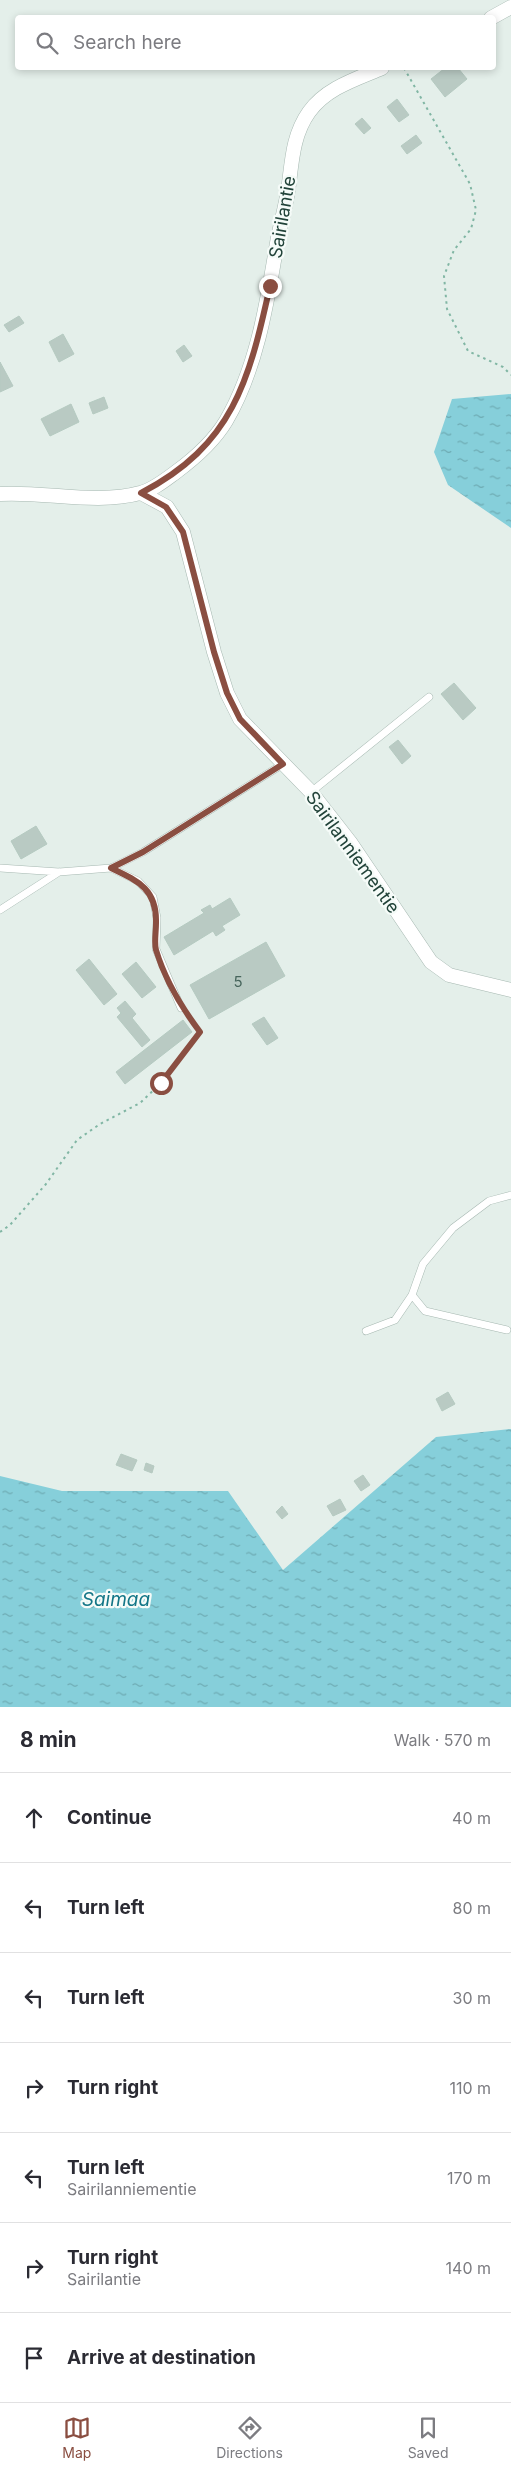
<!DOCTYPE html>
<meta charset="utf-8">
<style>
:root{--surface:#fff;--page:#f7f7f7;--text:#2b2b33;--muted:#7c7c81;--line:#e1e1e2;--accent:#8a4e41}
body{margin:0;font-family:Inter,sans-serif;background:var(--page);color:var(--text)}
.stop{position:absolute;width:15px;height:15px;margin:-11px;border:4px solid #8a4e41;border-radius:50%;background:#fff}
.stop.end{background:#8a4e41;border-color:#fff;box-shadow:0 1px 5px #0008}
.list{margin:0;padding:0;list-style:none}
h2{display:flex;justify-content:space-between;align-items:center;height:65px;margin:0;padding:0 20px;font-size:21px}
h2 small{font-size:16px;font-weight:400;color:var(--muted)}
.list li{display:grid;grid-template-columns:32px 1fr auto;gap:15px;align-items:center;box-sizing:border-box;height:90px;padding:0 20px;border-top:1px solid var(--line)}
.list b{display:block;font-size:19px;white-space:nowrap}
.list p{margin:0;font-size:16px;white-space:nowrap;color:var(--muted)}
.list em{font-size:16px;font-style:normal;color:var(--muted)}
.icon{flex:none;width:28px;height:28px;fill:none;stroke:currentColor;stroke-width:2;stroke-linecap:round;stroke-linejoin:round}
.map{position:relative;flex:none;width:511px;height:1707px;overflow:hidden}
.search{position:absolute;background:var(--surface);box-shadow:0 2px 8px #0003;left:15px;right:15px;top:15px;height:55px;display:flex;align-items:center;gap:12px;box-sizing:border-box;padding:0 18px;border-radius:5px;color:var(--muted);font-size:19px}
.sheet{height:695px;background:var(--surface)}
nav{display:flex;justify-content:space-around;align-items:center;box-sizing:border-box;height:70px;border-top:1px solid var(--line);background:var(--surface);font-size:14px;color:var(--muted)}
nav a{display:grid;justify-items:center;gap:2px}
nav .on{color:var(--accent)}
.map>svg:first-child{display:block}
</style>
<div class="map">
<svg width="511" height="1707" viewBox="0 0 511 1707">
<defs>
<pattern id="water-ripples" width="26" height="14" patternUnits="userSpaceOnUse" patternTransform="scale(1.25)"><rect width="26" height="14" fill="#86cfda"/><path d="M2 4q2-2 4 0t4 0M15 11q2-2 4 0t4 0" fill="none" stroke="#6daab2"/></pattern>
</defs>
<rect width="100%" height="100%" fill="#e4efea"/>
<path fill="url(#water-ripples)" d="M511,394v134l-63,-43 -14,-33 18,-53z
M511,1429v278h-511v-231l62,15h166l55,79 153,-133z"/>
<path fill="#b9cac3" stroke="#b5cac1" d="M445,68h13l9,11 -22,18 -14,-18z
M397,99l12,16 -10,7 -12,-15z
M362,118l9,10 -7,6 -9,-10z
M416,135l6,8 -15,11 -6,-8z
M19,316l5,7 -15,9 -5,-7z
M63,334l11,20 -15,8 -10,-20z
M184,345l8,11 -9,6 -7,-11z
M0,362l13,24 -13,6z
M104,397l4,11 -15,6 -4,-11z
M71,404l8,18 -29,14 -9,-17z
M454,683l22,25 -13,12 -22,-26z
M398,740l13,16 -9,8 -13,-17z
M36,826l11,18 -26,15 -10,-18z
M230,898l10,17 -18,11 3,4 -9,6 -3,-5 -39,24 -10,-18 40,-24 -3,-3 9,-5 2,4z
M266,942l19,34 -76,43 -19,-34z
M89,959l28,35 -13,11 -28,-35z
M136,962l20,25 -14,11 -20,-24z
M125,1001l11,13 -4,4 18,22 -8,7 -25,-30 4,-4 -4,-5z
M264,1017l14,21 -11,7 -15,-21z
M183,1020l9,12 -67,52 -9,-12z
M448,1392l7,12 -13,7 -6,-12z
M121,1454l16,6 -5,11 -16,-6z
M146,1463l8,3 -2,7 -8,-3z
M363,1475l7,10 -9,6 -7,-10z
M340,1499l6,11 -13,6 -6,-10z
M282,1506l6,8 -6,5 -6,-7z"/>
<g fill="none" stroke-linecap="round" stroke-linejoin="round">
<defs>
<path id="lane" d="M311,792l118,-95
M0,868l59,4 52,-4 32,-16 140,-88
M111,868l27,13 15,16 4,21 -1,31 25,59
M0,910l59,-38
M507,1330l-82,-19 -13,-16 11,-31 30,-36 36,-27 22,-6
M366,1331l29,-11 17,-25"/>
<path id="street" d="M491,18l20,-11
M141,493l26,14 16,25 31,120 13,41 13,26 71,73 39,50 81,120 18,13 62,15
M0,494c44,-3 97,11 140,-1 13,-3 25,-13 36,-21 19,-14 38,-31 50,-51 31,-53 41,-118 51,-178 3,-17 8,-34 11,-52 4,-28 4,-55 21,-79 17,-24 47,-33 73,-44"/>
</defs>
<use href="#lane" stroke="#a6b8b1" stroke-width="8"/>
<use href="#street" stroke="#a6b8b1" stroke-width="15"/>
<path stroke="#81b6a4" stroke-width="2" stroke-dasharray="2.5 4" stroke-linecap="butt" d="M404,68l66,116 6,26 -5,19 -17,21 -10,26 3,33 21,42 35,16 8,8
M0,1232l10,-7 36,-41 31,-44 23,-16 40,-21 21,-20 39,-51 -13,-16"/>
<use href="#lane" stroke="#fff" stroke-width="7"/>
<use href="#street" stroke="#fff" stroke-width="14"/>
</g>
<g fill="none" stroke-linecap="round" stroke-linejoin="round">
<path stroke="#8a4e41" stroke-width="6" d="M161,1083l39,-51c-18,-24 -35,-52 -44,-82 -2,-7 0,-18 0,-27 1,-34 -18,-42 -45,-55l32,-16 140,-88 -43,-45 -13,-26 -13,-41 -31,-120 -17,-25 -25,-14c92,-48 108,-112 129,-207"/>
</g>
<g text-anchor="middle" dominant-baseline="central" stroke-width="4.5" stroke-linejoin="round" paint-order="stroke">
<g font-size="15" fill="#47655c">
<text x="238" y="981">5</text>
</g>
<g font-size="18" fill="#214339" stroke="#f5fbf8">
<text transform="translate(282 217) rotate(-80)">Sairilantie</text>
<text transform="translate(353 852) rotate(54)">Sairilanniementie</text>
</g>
<g font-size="19" font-style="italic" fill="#137687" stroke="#f5fbf8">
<text x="116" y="1599">Saimaa</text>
</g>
</g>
</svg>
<div class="stop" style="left:161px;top:1083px"></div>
<div class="stop end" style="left:270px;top:286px"></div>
<div class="search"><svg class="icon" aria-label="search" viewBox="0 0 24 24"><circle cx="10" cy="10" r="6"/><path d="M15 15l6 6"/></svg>Search here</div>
</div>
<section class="sheet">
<h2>8 min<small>Walk · 570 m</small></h2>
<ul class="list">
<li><svg class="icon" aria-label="ahead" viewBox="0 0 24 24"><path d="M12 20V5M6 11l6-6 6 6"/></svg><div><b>Continue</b></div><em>40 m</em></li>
<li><svg class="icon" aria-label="left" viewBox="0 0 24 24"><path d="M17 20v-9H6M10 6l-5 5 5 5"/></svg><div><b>Turn left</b></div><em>80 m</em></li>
<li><svg class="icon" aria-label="left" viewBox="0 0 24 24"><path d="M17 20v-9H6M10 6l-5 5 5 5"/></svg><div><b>Turn left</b></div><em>30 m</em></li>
<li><svg class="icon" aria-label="right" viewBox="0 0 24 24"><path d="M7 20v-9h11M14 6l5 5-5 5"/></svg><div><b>Turn right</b></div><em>110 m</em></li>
<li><svg class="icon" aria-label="left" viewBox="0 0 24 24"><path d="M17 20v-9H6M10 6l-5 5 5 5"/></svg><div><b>Turn left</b><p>Sairilanniementie</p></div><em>170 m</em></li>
<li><svg class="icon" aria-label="right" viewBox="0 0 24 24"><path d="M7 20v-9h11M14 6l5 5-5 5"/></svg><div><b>Turn right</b><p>Sairilantie</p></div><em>140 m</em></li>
<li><svg class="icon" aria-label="arrive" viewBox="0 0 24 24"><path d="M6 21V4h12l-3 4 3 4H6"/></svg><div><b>Arrive at destination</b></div></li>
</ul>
</section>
<nav>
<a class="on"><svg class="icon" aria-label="map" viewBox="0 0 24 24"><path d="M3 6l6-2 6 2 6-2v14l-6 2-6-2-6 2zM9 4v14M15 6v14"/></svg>Map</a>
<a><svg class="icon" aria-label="directions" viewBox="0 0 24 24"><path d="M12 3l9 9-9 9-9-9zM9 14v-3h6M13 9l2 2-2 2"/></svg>Directions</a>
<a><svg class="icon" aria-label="saved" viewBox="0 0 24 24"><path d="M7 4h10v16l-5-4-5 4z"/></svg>Saved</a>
</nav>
